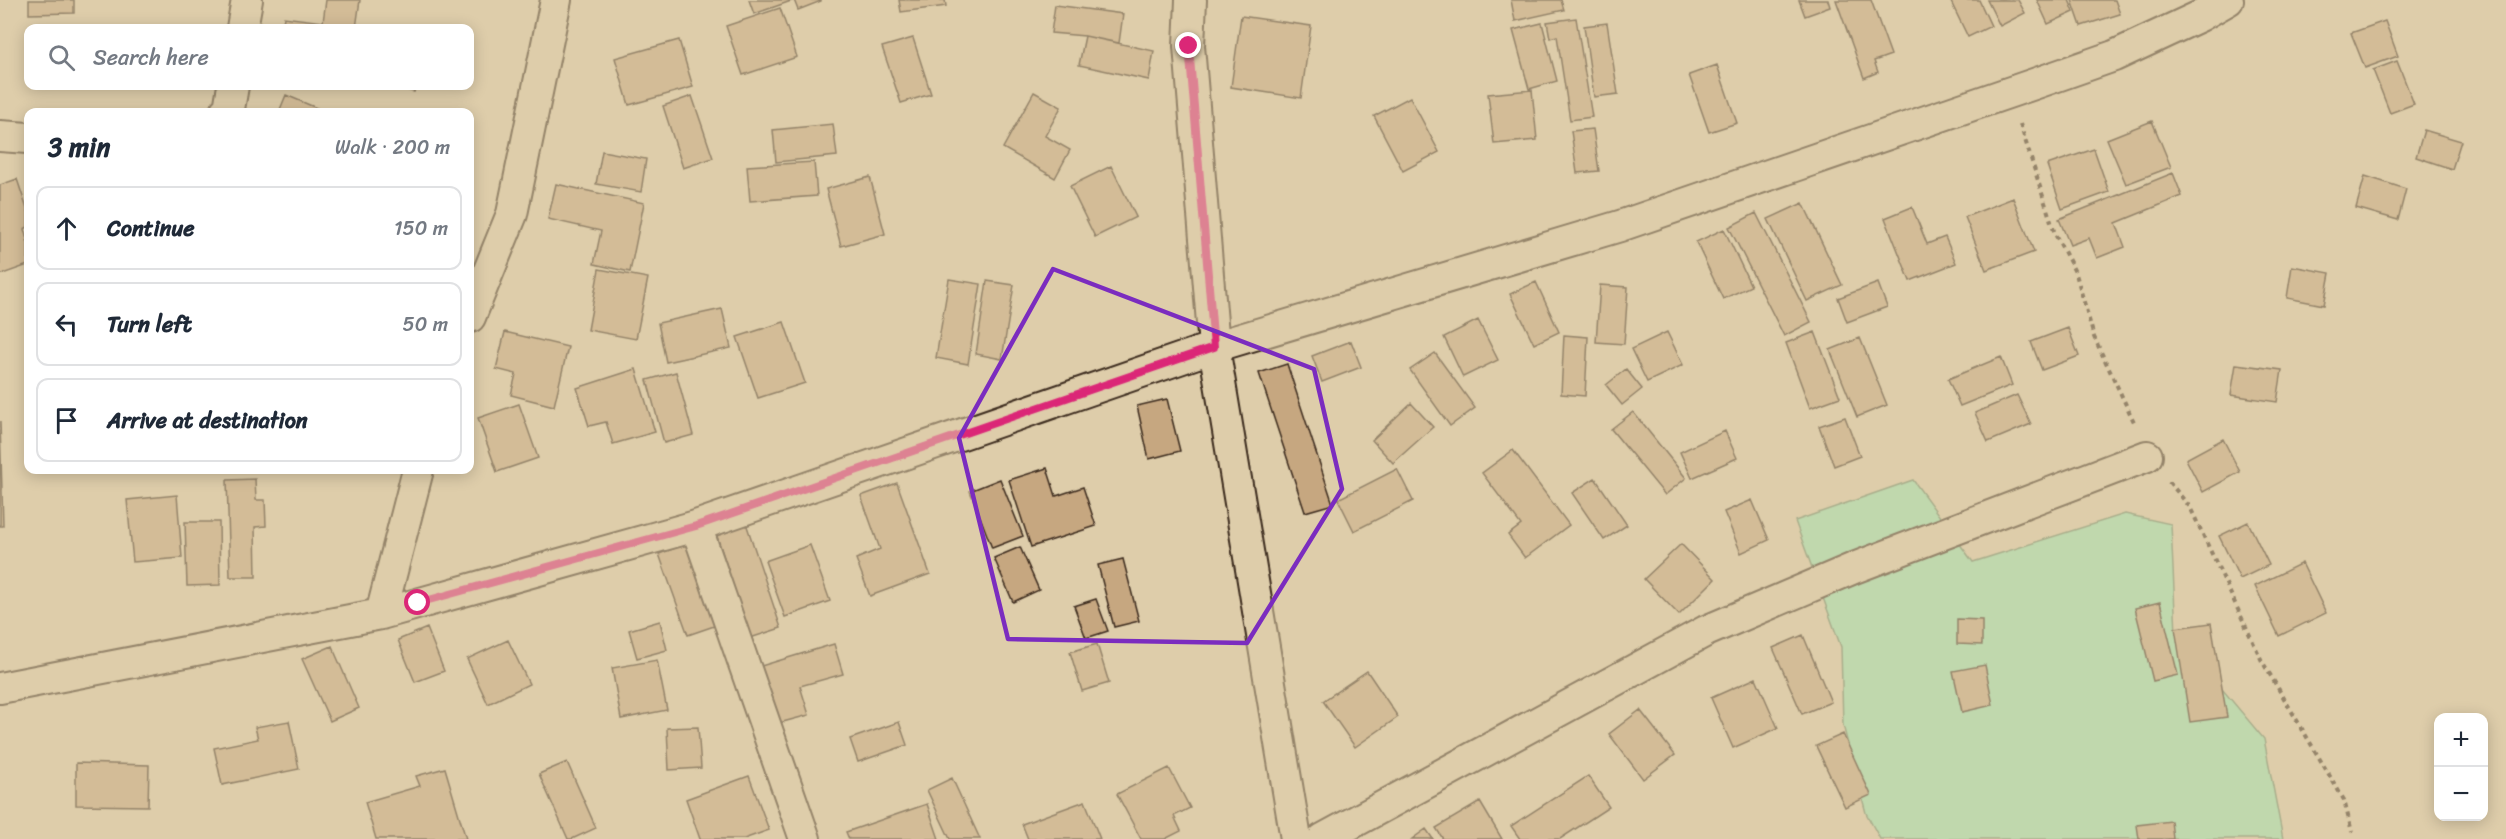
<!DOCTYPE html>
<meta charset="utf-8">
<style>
:root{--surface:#fff;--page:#f2f2f3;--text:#1f2937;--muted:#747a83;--line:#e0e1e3}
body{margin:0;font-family:Sriracha,sans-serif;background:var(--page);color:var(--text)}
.controls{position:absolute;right:18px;bottom:18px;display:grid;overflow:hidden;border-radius:12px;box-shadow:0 3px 15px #0003}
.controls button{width:54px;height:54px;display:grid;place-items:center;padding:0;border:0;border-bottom:2px solid var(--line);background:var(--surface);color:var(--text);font:30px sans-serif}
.stop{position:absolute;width:18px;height:18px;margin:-14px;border:4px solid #db2777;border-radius:50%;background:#fff}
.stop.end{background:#db2777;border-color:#fff;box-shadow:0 2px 6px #0008}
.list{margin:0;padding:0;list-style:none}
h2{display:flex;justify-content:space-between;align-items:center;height:78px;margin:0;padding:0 24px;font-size:26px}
h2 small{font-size:20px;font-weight:400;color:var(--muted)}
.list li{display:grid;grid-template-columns:39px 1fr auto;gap:18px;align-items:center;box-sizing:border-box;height:84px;margin:0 12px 12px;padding:0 12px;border:2px solid var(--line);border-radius:12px}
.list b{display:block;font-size:22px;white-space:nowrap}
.list em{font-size:20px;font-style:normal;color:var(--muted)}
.icon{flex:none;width:33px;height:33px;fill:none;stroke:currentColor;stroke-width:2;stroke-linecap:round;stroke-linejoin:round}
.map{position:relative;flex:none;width:2506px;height:839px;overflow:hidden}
.search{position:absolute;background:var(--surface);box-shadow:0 3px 15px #0003;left:24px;top:24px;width:450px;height:66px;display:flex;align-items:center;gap:15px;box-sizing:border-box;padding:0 21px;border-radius:12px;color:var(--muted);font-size:22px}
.panel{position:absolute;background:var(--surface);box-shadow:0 3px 15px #0003;left:24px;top:108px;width:450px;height:366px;border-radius:12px}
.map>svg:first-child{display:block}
</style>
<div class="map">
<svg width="2506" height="839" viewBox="0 0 2506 839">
<rect width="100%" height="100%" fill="#decdaa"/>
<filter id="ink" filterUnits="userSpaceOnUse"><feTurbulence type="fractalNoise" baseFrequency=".0167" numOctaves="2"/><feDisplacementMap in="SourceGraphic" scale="12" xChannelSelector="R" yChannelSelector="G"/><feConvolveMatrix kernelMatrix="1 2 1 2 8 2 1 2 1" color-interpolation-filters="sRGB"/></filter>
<g filter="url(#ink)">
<path fill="#9be4b2" stroke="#6b8768" stroke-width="1.5" d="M1913,480l60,82 152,-48 46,10 5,110 88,105 19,100h-403l-14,-26 -23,-88 -2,-78 -46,-126z"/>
<path fill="#c6a780" stroke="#3b2a1e" stroke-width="1.5" d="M29,0h45v13l-45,1z
M326,0h34l-4,28h-74l2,-11 39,5z
M749,0h72v1l-23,9 -4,-10 -40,14z
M899,0h46l1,6 -45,6z
M1511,0h50l3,10 -49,11z
M1799,0h29l2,7 -25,9z
M1836,0h35l20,55 -17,6 4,11 -14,6z
M1950,0h29l12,26 -23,11z
M1987,0h31l7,13 -25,13z
M2037,0h32l5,12 -26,12z
M2072,0h43l5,14 -39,12z
M1055,5l68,9 -4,29 -34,-7 -34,-3z
M780,8l17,49 -54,18 -17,-49z
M1241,16l70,10 -10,72 -70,-11z
M1576,18l16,99 -22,3 -13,-84 -7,2 -3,-16z
M2385,21l13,35 -33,12 -14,-35z
M1542,23l15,58 -28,8 -16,-59z
M1607,23l11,71 -24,3 -10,-71z
M1085,36l69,15 -5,29 -70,-15z
M913,38l18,56 -30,9 -19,-56z
M679,40l14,47 -64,18 -14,-47z
M2397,61l17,43 -24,9 -17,-43z
M1717,65l20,58 -28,9 -20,-57z
M394,86h22l-2,6z
M1532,90l5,50 -43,4 -6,-50z
M1034,92l27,15 -16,29 25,14 -15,28 -52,-30z
M286,95l40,17h-47z
M692,96l21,62 -30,10 -20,-62z
M1410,97l29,55 -36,19 -29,-55z
M2152,121l19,46 -45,17 -19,-45z
M833,124l4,32 -61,6 -3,-32z
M1593,129l6,42 -22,2 -6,-42z
M2424,130l37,11 -9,28 -36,-12z
M2094,149l15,43 -47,17 -15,-44z
M602,151l44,8 -5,33 -45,-8z
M814,162l3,34 -67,5 -3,-35z
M1111,166l25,51 -41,20 -25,-51z
M2173,173l9,23 -66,27 9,24 -28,11 -8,-20 -19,7 -11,-26z
M2365,176l41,13 -8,31 -42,-12z
M870,177l15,57 -44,12 -15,-57z
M17,179l11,33v15l-4,2 4,14v22l-28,10v-90z
M556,184l88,19 -14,69 -36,-8 7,-33 -53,-12z
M2013,198l21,54 -48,18 -21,-53z
M1803,203l39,82 -35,16 -39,-82z
M1912,207l15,37 18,-7 11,26 -46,18 -25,-63z
M1756,213l55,109 -27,14 -55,-109z
M1724,229l27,57 -28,13 -27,-57z
M2292,266l38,7 -6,32 -37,-7z
M599,269l49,9 -12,61 -48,-9z
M949,279l32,5 -13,80 -32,-6z
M987,281l27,4 -12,74 -26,-5z
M1536,282l23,50 -25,12 -24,-50z
M1878,283l9,24 -40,15 -9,-24z
M1600,285l28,2 -4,57 -28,-2z
M722,309l9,39 -65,14 -8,-39z
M1478,320l20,40 -35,17 -19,-40z
M784,322l21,61 -47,15 -21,-61z
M2068,328l11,28 -37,14 -11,-28z
M505,332l63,15 -14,59 -43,-11 5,-21 -20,-5z
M1667,332l16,33 -36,17 -16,-33z
M1815,332l25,65 -30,11 -24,-65z
M1564,335l24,2 -3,59 -24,-2z
M1860,338l27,67 -30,12 -27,-67z
M1351,341l10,26 -39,15 -10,-26z
M1435,353l40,55 -25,18 -40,-56z
M2001,357l11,28 -52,21 -12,-27z
M1287,364l46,140 -28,8 -46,-139z
M2236,364l46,6 -5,32 -46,-7z
M636,369l19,63 -42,12 -7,-22 -17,4 -12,-38z
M1626,369l16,20 -20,16 -16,-20z
M676,372l17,63 -29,8 -17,-63z
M2017,395l14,29 -43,18 -13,-29z
M1167,399l13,52 -31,8 -12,-53z
M1411,403l22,24 -40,36 -21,-23z
M519,404l19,54 -41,14 -19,-54z
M1633,412l53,66 -21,17 -54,-66z
M1845,417l15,39 -26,10 -15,-40z
M0,421l3,105h-3z
M1725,431l12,27 -45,20 -12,-26z
M2223,439l17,33 -37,20 -17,-33z
M1513,450l56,75 -44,33 -17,-23 13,-10 -39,-52z
M1047,468l9,28 27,-9 13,39 -65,21 -22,-67z
M1397,469l16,32 -59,30 -16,-32z
M1595,478l32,47 -23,15 -32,-47z
M255,479l1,21h9l1,26 -11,1 1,50h-26l-3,-97z
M1000,479l23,57 -31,12 -22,-57z
M897,483l33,91 -60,22 -14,-37 24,-10 -19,-53z
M177,495l5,63 -49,4 -6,-62z
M1752,500l17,40 -28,13 -17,-41z
M185,522h34l1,63 -33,1z
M2248,522l21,43 -29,14 -21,-43z
M746,523l35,105 -31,10 -34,-105z
M689,543l28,82 -29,10 -29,-81z
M1681,544l34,35 -36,36 -35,-36z
M810,545l20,56 -45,16 -20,-56z
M1020,547l19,43 -26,12 -19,-44z
M1123,559l16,62 -25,6 -16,-62z
M2302,563l24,50 -47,23 -24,-50z
M1096,599l12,32 -22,7 -12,-32z
M2160,602l18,73 -25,6 -18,-73z
M1957,619l25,1v25l-25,-1z
M660,621l7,29 -30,8 -8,-28z
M2211,623l16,94 -37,5 -15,-94z
M427,628l17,43 -29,11 -17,-42z
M1803,635l28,67 -29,12 -29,-66z
M508,640l21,44 -41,20 -21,-45z
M834,644l9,30 -43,12 9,29 -30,8 -18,-57z
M1097,644l12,39 -27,8 -12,-39z
M332,646l27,62 -29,13 -28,-62z
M657,660l10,50 -46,9 -9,-51z
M1985,665l8,40 -31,7 -9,-41z
M1367,671l31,46 -43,30 -32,-46z
M1756,678l22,50 -45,20 -22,-50z
M1640,710l35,45 -32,24 -34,-45z
M289,721l10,48 -77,16 -8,-37 44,-9 -3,-12z
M899,722l8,23 -49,17 -8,-23z
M698,727l3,41 -32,2 -2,-42z
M1843,734l28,61 -26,12 -29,-61z
M567,762l29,66 -24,11h-4l-29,-65z
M76,763l73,2 -1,41 -72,-1z
M445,768l21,71h-90l-11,-37 55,-16 -4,-10z
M1169,768l21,40 -16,8 7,15 -16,8h-24l-24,-45z
M749,776l20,54 -25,9h-44l-14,-40z
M1588,776l21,31 -49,32h-40l-9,-13z
M952,778l28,61h-30l-23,-49z
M1085,801l15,38h-72l-6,-15z
M1480,802l22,37h-59l-7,-11z
M927,804l12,35h-90l-3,-7z
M2171,821l2,18h-34l-2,-14z
M1426,829l7,10h-21z"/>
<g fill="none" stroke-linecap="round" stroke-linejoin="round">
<defs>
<path id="street" d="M1191,0l-2,46 25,301 82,492
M242,28l5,-28
M225,112l4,-3 4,-23
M0,136l28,2
M470,317l42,-103 44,-214
M696,526l109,313
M381,614l37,-144
M0,688l381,-74 315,-88 518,-179 406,-121 414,-142 80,-28 86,-40 28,-16
M1323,839l383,-208 148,-63 293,-112"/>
</defs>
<use href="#street" stroke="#3b2a1e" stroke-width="34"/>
<path stroke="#3b2a1e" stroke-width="4" stroke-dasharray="4.5 4.5" stroke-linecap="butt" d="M2020,124l35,110 21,40 18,63 41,87
M2169,482l21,25 72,154 82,139 8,32"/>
<use href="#street" stroke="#decdaa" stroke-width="30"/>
</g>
</g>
<g fill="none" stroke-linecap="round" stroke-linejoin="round" filter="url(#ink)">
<path stroke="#db2777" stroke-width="8" d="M418,603l278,-77 518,-179 -25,-301"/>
</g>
<path d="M0 0H2506V839H0ZM1053,269l261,100 28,120 -95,154 -239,-4 -49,-201z" fill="#decdaa" fill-opacity=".55" fill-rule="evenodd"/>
<path fill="none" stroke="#7b2cbf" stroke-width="4.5" stroke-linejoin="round" d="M1053,269l261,100 28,120 -95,154 -239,-4 -49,-201z"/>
</svg>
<div class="controls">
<button>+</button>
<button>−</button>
</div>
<div class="stop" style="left:418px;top:603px"></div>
<div class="stop end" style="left:1189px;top:46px"></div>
<div class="search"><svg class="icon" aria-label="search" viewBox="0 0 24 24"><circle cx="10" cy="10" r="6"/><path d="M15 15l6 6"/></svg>Search here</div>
<section class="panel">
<h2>3 min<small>Walk · 200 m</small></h2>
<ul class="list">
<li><svg class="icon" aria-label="ahead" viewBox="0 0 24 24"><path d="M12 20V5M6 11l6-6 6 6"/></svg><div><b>Continue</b></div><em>150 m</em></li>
<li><svg class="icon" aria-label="left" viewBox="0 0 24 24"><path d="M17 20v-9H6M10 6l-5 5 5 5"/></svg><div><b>Turn left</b></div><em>50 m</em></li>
<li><svg class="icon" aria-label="arrive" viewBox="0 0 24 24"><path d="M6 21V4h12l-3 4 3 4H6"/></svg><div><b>Arrive at destination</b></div></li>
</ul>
</section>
</div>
